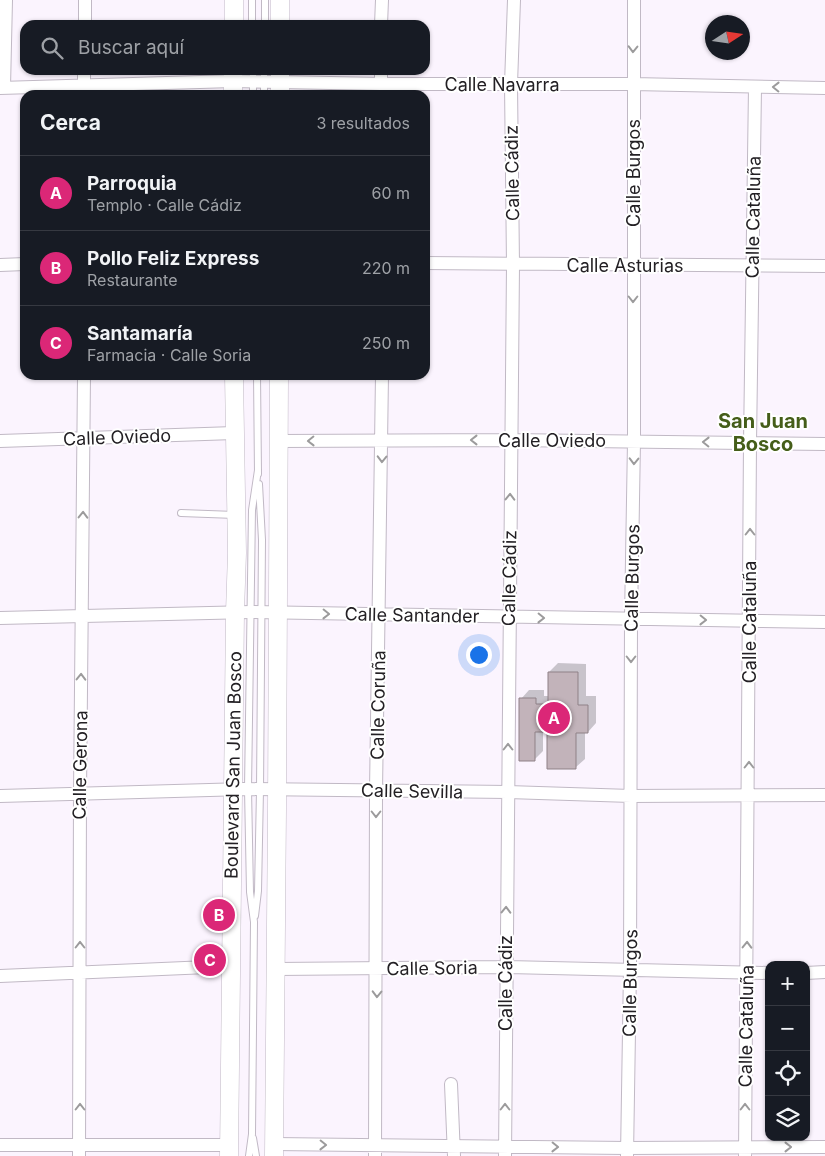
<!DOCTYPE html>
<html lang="es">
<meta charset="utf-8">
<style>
:root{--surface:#171b24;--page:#242831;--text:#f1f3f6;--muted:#9ea1a6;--line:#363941;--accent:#db2777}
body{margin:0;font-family:Inter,sans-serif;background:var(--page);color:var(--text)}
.controls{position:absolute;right:15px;bottom:15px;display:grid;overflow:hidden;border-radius:10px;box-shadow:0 1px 4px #0004}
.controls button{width:45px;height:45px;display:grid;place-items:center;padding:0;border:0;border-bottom:1px solid var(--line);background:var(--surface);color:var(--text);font:25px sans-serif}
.compass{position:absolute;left:705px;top:15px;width:45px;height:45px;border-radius:50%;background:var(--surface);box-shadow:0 1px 4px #0004;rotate:78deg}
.you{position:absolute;left:478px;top:654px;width:18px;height:18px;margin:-12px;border:4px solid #fff;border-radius:50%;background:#1a73e8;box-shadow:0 0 0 8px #1a73e833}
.badge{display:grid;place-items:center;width:32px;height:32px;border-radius:50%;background:var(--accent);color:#fff;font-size:16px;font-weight:700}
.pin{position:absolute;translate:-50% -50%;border:2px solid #fff;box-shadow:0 1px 5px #0006}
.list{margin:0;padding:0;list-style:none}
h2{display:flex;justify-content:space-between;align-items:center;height:65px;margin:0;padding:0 20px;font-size:21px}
h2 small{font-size:16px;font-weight:400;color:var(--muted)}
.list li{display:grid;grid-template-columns:32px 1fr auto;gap:15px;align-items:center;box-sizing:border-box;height:75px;padding:0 20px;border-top:1px solid var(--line)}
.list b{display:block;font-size:19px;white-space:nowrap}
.list p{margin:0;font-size:16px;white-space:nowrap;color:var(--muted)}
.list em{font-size:16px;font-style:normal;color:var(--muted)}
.icon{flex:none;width:28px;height:28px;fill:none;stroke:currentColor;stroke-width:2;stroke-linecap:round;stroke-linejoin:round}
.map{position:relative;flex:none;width:825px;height:1156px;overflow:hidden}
.search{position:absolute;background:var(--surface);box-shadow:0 1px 4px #0004;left:20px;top:20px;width:410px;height:55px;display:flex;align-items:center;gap:12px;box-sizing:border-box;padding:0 18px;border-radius:15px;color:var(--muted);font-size:19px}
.panel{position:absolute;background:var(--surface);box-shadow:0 1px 4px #0004;left:20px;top:90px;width:410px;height:290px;border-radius:15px}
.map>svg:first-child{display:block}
</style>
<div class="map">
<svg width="825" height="1156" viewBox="0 0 825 1156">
<rect width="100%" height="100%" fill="#fbf4fe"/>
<path fill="#0003" d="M558,663l28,1v32h10v27l-8,9h-3v27l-9,8 -28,-36h-5v20l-9,9 -13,-61 8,-9h15v6h5v-24z"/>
<path fill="#c2b3ba" stroke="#8f8187" d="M548,672h30v33h10v28h-12v36h-29v-37h-12v29h-16v-63h17v6h12z"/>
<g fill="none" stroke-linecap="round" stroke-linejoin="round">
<defs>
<path id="lane" d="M252,0v25
M265,25v-25
M253,70v25
M264,95v-25
M257,375l1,99
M181,513l54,2
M255,916l3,-25 2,-101 2,-250 -3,-56
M253,1138l3,18
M249,1156l3,-22 2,-212 -4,-30 -2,-103 4,-279 6,-40"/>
<path id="street" d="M85,25v-25
M381,25l1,-25
M4,87l2,-87
M0,88l233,-7 148,3h252l192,4
M84,95v-25
M381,95v-25
M425,263l400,3
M0,265l25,-1
M0,441l234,-8
M279,441l232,-1 314,4
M0,618l251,-6 574,10
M0,796l244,-7 264,3 123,4 194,-1
M276,969l229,-2 264,6
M806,973l19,-1
M0,976l231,-10
M451,1084l3,72
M274,1144l353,4 198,-1
M0,1145h229
M79,1156l1,-363 4,-418
M375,1156l1,-365 6,-416
M505,1156l8,-891 -2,-181 3,-84
M627,1156l3,-187 1,-350 3,-178v-441
M745,1156l5,-713 5,-356"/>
<path id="secondary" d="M280,0v25
M234,25v-25
M233,95v-25
M280,95v-25
M229,1156l6,-544 2,-59 -3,-178
M274,1156l3,-347 2,-434"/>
</defs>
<use href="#lane" stroke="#c1b9c5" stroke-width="8"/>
<use href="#street" stroke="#c1b9c5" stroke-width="14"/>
<use href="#secondary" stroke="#c1b9c5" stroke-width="19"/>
<use href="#lane" stroke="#fff" stroke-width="6"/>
<use href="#street" stroke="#fff" stroke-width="12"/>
<use href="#secondary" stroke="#fff" stroke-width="18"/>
</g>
<defs><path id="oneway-chevron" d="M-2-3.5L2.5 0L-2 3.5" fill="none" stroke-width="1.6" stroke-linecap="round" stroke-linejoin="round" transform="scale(1.25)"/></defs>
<g stroke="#9c9b9c">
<use href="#oneway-chevron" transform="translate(633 49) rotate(91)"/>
<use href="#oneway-chevron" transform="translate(776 87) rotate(-179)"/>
<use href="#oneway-chevron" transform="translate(633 299) rotate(90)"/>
<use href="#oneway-chevron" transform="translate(474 440) rotate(180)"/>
<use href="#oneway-chevron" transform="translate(311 441) rotate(179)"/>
<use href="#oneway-chevron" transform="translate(706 442) rotate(-179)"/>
<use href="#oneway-chevron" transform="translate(382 459) rotate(91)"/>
<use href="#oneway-chevron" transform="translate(634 461) rotate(91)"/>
<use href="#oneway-chevron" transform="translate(510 497) rotate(-89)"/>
<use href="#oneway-chevron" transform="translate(83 515) rotate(-89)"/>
<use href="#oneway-chevron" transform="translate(750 532) rotate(-90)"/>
<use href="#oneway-chevron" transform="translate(326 614) rotate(1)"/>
<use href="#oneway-chevron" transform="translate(541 618) rotate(1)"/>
<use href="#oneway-chevron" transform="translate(703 620) rotate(1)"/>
<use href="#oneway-chevron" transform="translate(631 659) rotate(90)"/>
<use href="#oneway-chevron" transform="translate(81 677) rotate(-89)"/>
<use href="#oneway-chevron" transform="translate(508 747) rotate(-90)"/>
<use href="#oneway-chevron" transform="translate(749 765) rotate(-90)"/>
<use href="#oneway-chevron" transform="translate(376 814) rotate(90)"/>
<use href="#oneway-chevron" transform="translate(506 910) rotate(-89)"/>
<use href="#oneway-chevron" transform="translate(80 945) rotate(-90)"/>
<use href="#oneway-chevron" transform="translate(747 945) rotate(-89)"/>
<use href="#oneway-chevron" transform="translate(377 994) rotate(91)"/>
<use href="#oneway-chevron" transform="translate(80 1107) rotate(-90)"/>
<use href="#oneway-chevron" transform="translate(505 1107) rotate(-90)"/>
<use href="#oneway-chevron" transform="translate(745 1107) rotate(-90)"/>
<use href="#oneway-chevron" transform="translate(323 1145) rotate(1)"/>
<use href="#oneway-chevron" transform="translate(555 1147) rotate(1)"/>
<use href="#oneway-chevron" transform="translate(788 1147)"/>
</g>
<g text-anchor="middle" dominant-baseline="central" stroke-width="4" stroke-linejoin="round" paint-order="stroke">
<g font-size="18" fill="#232024" stroke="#fff">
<text x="502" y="84">Calle Navarra</text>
<text transform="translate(512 173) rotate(-91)">Calle Cádiz</text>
<text transform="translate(633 173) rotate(-90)">Calle Burgos</text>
<text transform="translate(753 217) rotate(-89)">Calle Cataluña</text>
<text x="625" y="265">Calle Asturias</text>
<text transform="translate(117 437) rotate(-2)">Calle Oviedo</text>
<text x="552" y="440">Calle Oviedo</text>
<text transform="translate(509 578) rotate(-89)">Calle Cádiz</text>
<text transform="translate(632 578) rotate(-89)">Calle Burgos</text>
<text transform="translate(412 615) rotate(1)">Calle Santander</text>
<text transform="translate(749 622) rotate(-90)">Calle Cataluña</text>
<text transform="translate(378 705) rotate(-89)">Calle Coruña</text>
<text transform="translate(80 765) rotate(-89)">Calle Gerona</text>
<text transform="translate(233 765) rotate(-89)">Boulevard San Juan Bosco</text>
<text transform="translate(412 791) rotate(1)">Calle Sevilla</text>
<text transform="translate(432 968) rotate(-1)">Calle Soria</text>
<text transform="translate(505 983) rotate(-90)">Calle Cádiz</text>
<text transform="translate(630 983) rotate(-89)">Calle Burgos</text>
<text transform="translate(746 1026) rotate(-89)">Calle Cataluña</text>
</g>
<g font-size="20" font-weight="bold" fill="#455e19" stroke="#fff">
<text x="763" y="421">San Juan<tspan x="763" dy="23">Bosco</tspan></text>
</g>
</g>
</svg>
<div class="controls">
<button>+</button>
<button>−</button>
<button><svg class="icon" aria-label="locate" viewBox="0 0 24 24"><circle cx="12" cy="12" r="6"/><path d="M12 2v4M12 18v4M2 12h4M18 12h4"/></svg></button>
<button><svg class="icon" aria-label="layers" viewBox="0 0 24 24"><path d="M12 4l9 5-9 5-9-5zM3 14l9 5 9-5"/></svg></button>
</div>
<svg class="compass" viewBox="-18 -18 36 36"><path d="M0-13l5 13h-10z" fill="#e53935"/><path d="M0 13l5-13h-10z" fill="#9ea1a6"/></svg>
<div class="you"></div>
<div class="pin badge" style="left:554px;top:718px">A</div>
<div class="pin badge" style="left:219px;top:915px">B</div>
<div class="pin badge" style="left:210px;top:960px">C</div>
<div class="search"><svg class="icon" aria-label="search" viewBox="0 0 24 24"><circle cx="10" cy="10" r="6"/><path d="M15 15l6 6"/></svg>Buscar aquí</div>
<section class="panel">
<h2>Cerca<small>3 resultados</small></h2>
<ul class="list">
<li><span class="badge">A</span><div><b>Parroquia</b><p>Templo · Calle Cádiz</p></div><em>60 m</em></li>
<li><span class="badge">B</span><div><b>Pollo Feliz Express</b><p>Restaurante</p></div><em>220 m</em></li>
<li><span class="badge">C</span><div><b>Santamaría</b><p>Farmacia · Calle Soria</p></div><em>250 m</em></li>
</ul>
</section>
</div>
